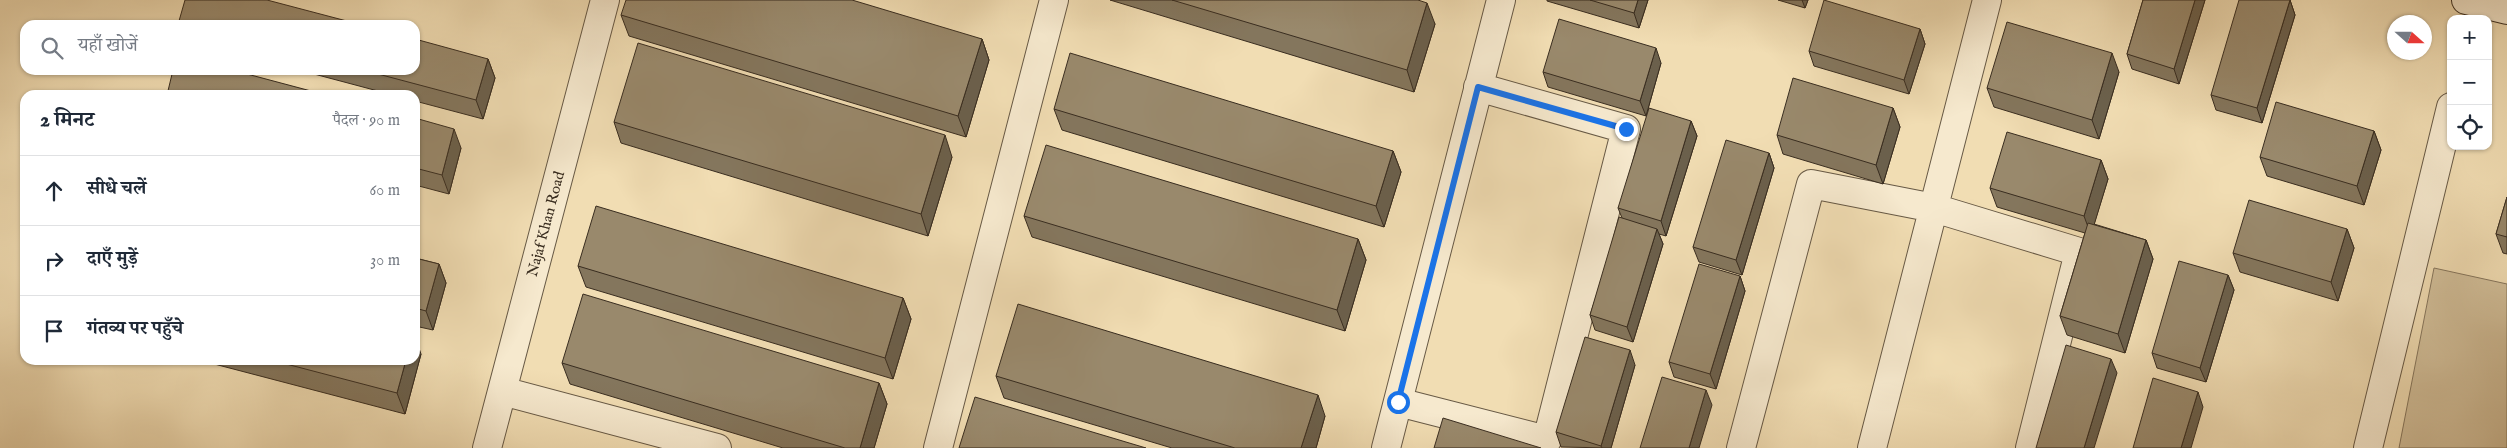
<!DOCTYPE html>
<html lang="hi">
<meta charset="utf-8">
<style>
:root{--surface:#fff;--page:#f6f6f7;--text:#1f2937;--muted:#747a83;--line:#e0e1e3}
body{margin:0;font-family:"IM FELL English","Noto Serif Devanagari",serif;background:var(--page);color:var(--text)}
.controls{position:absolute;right:15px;top:15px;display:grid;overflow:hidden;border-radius:10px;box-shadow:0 1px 4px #0004}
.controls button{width:45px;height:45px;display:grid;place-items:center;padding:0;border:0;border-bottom:1px solid var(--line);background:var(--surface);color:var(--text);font:25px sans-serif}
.compass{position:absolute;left:2387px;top:15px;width:45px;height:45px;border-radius:50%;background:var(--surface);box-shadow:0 1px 4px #0004;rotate:111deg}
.stop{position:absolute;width:15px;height:15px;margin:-11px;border:4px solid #1a73e8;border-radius:50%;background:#fff}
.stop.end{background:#1a73e8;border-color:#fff;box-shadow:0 1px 5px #0008}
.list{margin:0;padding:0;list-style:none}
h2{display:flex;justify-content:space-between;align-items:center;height:65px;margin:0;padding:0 20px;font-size:21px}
h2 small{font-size:16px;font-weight:400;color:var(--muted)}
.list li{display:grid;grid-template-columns:32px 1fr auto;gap:15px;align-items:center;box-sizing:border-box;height:70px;padding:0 20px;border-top:1px solid var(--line)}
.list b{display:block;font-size:19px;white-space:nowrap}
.list em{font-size:16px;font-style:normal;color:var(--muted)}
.icon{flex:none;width:28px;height:28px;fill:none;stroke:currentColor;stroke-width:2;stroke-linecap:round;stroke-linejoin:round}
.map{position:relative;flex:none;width:2507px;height:448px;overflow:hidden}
.search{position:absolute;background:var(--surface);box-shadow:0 1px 4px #0004;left:20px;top:20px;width:400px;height:55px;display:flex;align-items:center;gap:12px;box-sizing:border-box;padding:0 18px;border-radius:15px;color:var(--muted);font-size:19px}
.panel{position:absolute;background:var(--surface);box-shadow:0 1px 4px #0004;left:20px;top:90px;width:400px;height:275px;border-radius:15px}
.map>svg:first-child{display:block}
</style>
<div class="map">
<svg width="2507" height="448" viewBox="0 0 2507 448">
<rect width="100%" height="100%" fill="#f1ddb3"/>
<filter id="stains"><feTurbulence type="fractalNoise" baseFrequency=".004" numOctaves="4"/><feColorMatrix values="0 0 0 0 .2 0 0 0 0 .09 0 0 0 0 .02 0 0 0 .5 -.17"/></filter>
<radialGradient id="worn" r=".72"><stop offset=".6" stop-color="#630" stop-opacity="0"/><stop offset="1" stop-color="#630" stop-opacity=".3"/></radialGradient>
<path fill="#d2bf9a" stroke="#86765d" d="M2434,268l73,16v164h-108z"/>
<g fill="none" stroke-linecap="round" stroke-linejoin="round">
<defs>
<path id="minor" d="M502,391l215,57
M1398,402l149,38 79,-311 -148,-42
M487,448l118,-448
M938,448l116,-448
M1386,448l115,-448
M1741,448l70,-264 123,24 145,44 -49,196
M1872,448l115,-448
M2368,448l83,-341"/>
<path id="secondary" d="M2466,0l41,10"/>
</defs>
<use href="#minor" stroke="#675945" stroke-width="30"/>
<use href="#secondary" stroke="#392d20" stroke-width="30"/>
<use href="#minor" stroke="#f6e9ce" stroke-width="28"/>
<use href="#secondary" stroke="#f6e9ce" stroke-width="28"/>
</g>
<path fill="#84765d" stroke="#392d20" d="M1110,0h308l17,24 -21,68z
M1547,0h101l-9,28 -92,-27z
M1778,0h30l-3,8z
M2143,0h62l-26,84 -47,-15 -5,-15z
M2290,0l5,15 -33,108 -46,-13 -5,-15z
M621,15l361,24 7,21 -23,77 -337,-101z
M179,21l183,4h-181z
M1920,29l5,15 -16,50 -95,-28 -5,-15z
M488,59l7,19 -12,41 -68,-18v-6h-22l-94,-25h116z
M1661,63l-15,53 -98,-29 -5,-15z
M2119,72l-20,67 -105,-32 -7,-19z
M1893,108l7,19 -17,57 -100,-30 -6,-19z
M1054,109l339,42 8,21 -17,55 -322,-97z
M415,118l46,30 -12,46 -34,-9z
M1691,121l6,15 -31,100 -7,-2 4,10 -30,98 -38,-12 -5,-15 32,-97 -4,-10z
M614,122l338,35 -24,79 -307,-93z
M2374,131l7,19 -17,55 -97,-29 -7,-19z
M1769,153l5,15 -32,107 -43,-13 -6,-15z
M2101,160l7,19 -14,45 52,16 7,19 -28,94 -58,-18 -7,-19 25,-83 -88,-26 -7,-19z
M2507,197v57l-4,-1 -7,-19z
M1024,216l334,23 8,21 -21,71 -313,-94z
M2347,229l7,19 -16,53 -98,-29 -7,-19z
M415,258l24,6 7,19 -13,47 -18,-4z
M578,266l325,32 8,21 -18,60 -307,-92z
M2228,275l6,15 -28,92 -49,-14 -5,-15z
M1740,276l5,15 -29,98 -42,-12 -5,-15z
M421,354l-16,60 -206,-54h216z
M562,363l317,20 8,21 -13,44h-91l-213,-64z
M1635,365l-24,83 -50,-1 -5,-15z
M996,376l329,40 -9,32h-144l-168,-50z"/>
<path fill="#6b604c" stroke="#392d20" d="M1638,0h10l-9,28 -5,-15z
M1802,0h6l-3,8z
M2195,0h10l-26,84 -5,-15z
M2290,0l5,15 -33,108 -5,-15z
M1427,3l8,21 -21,68 -7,-22z
M1920,29l5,15 -16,50 -5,-14z
M982,39l7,21 -23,77 -8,-21z
M1656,48l5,15 -15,53 -6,-15z
M2112,53l7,19 -20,67 -7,-19z
M488,59l7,19 -12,41 -7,-19z
M1893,108l7,19 -17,57 -7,-19z
M1691,121l6,15 -31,100 -5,-15z
M454,129l7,19 -12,46 -7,-19z
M2374,131l7,19 -17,55 -7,-19z
M945,135l7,22 -24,79 -7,-22z
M1393,151l8,21 -17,55 -8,-21z
M1769,153l5,15 -32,107 -6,-15z
M2101,160l7,19 -17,56 -7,-19z
M1657,229l6,15 -30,98 -6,-15z
M2347,229l7,19 -16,53 -7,-19z
M1358,239l8,21 -21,71 -8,-21z
M2146,240l7,19 -28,94 -7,-19z
M439,264l7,19 -13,47 -7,-19z
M2228,275l6,15 -28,92 -6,-14z
M1740,276l5,15 -29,98 -6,-15z
M903,298l8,21 -18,60 -8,-21z
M415,337l6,17 -16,60 -8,-21 9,-33h9z
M1630,350l5,15 -24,83h-9l-1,-2z
M2111,359l6,14 -23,75h-10z
M879,383l8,21 -13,44h-14z
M1706,390l6,15 -13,43h-10z
M2198,392l5,15 -12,41h-10z
M1318,395l7,21 -9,32h-15z"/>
<path fill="#99896c" stroke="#392d20" d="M185,0h82l95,25h-168l-15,-4z
M626,0h226l130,39 -24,77 -337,-101z
M1172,0h246l9,3 -20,67z
M1590,0h48l-4,13z
M1824,0l96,29 -16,51 -95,-29z
M2143,0h52l-21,69 -47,-15z
M2239,0h51l-33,108 -46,-13z
M1559,19l97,29 -16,53 -97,-29z
M2007,22l105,31 -20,67 -105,-32z
M415,39l73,20 -12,41 -113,-30h52z
M638,43l307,92 -24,79 -307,-92z
M1070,53l323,98 -17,55 -322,-97z
M173,70h59l94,25h-159z
M1793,78l100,30 -17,57 -99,-30z
M2276,102l98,29 -17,55 -97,-29z
M1649,108l42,13 -30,100 -43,-13z
M415,118l39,11 -12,46 -27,-7z
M2007,132l94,28 -17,56 -94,-28z
M1726,140l43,13 -33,107 -43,-13z
M1046,145l312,94 -21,71 -313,-94z
M2507,197v40l-11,-3z
M2249,200l98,29 -16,53 -98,-29z
M596,206l307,92 -18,60 -307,-92z
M1619,217l38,12 -30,98 -37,-12z
M2088,223l58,17 -28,94 -58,-18z
M415,258l24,6 -13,47 -11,-3z
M2179,261l49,14 -28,93 -48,-15z
M1699,264l41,12 -30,98 -41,-12z
M583,294l296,89 -19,65h-15l-283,-85z
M1018,304l300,91 -17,53h-66l-239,-72z
M1585,337l45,13 -29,96 -45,-14z
M2066,345l45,14 -27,89h-48z
M271,360h135l-9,33z
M1662,377l44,13 -17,58h-49z
M2153,378l45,14 -17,56h-48z
M975,397l171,51h-187z
M1443,418l98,30h-107z"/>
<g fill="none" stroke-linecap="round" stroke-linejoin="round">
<path stroke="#1a73e8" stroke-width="6" d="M1398,402l80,-315 148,42"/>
</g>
<g text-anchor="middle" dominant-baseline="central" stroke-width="5" stroke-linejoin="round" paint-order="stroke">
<g font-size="15" fill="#392d20" stroke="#f6e9ce">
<text transform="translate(546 224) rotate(-75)">Najaf Khan Road</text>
</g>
</g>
<rect width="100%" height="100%" filter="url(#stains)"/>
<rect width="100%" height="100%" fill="url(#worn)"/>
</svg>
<div class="controls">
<button>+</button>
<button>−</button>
<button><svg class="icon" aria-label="locate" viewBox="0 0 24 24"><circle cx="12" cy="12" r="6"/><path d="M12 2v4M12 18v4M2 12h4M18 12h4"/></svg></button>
</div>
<svg class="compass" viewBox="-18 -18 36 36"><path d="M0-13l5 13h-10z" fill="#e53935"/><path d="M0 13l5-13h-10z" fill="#747a83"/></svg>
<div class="stop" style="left:1398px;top:402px"></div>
<div class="stop end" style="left:1626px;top:129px"></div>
<div class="search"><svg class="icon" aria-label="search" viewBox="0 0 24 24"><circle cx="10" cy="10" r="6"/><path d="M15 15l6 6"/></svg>यहाँ खोजें</div>
<section class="panel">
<h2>2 मिनट<small>पैदल · 90 m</small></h2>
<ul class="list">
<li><svg class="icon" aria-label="ahead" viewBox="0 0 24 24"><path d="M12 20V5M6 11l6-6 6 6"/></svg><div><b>सीधे चलें</b></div><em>60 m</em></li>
<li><svg class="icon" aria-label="right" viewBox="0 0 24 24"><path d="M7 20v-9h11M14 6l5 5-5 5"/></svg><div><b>दाएँ मुड़ें</b></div><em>30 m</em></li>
<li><svg class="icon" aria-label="arrive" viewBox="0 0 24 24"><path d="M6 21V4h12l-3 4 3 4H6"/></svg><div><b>गंतव्य पर पहुँचे</b></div></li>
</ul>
</section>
</div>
